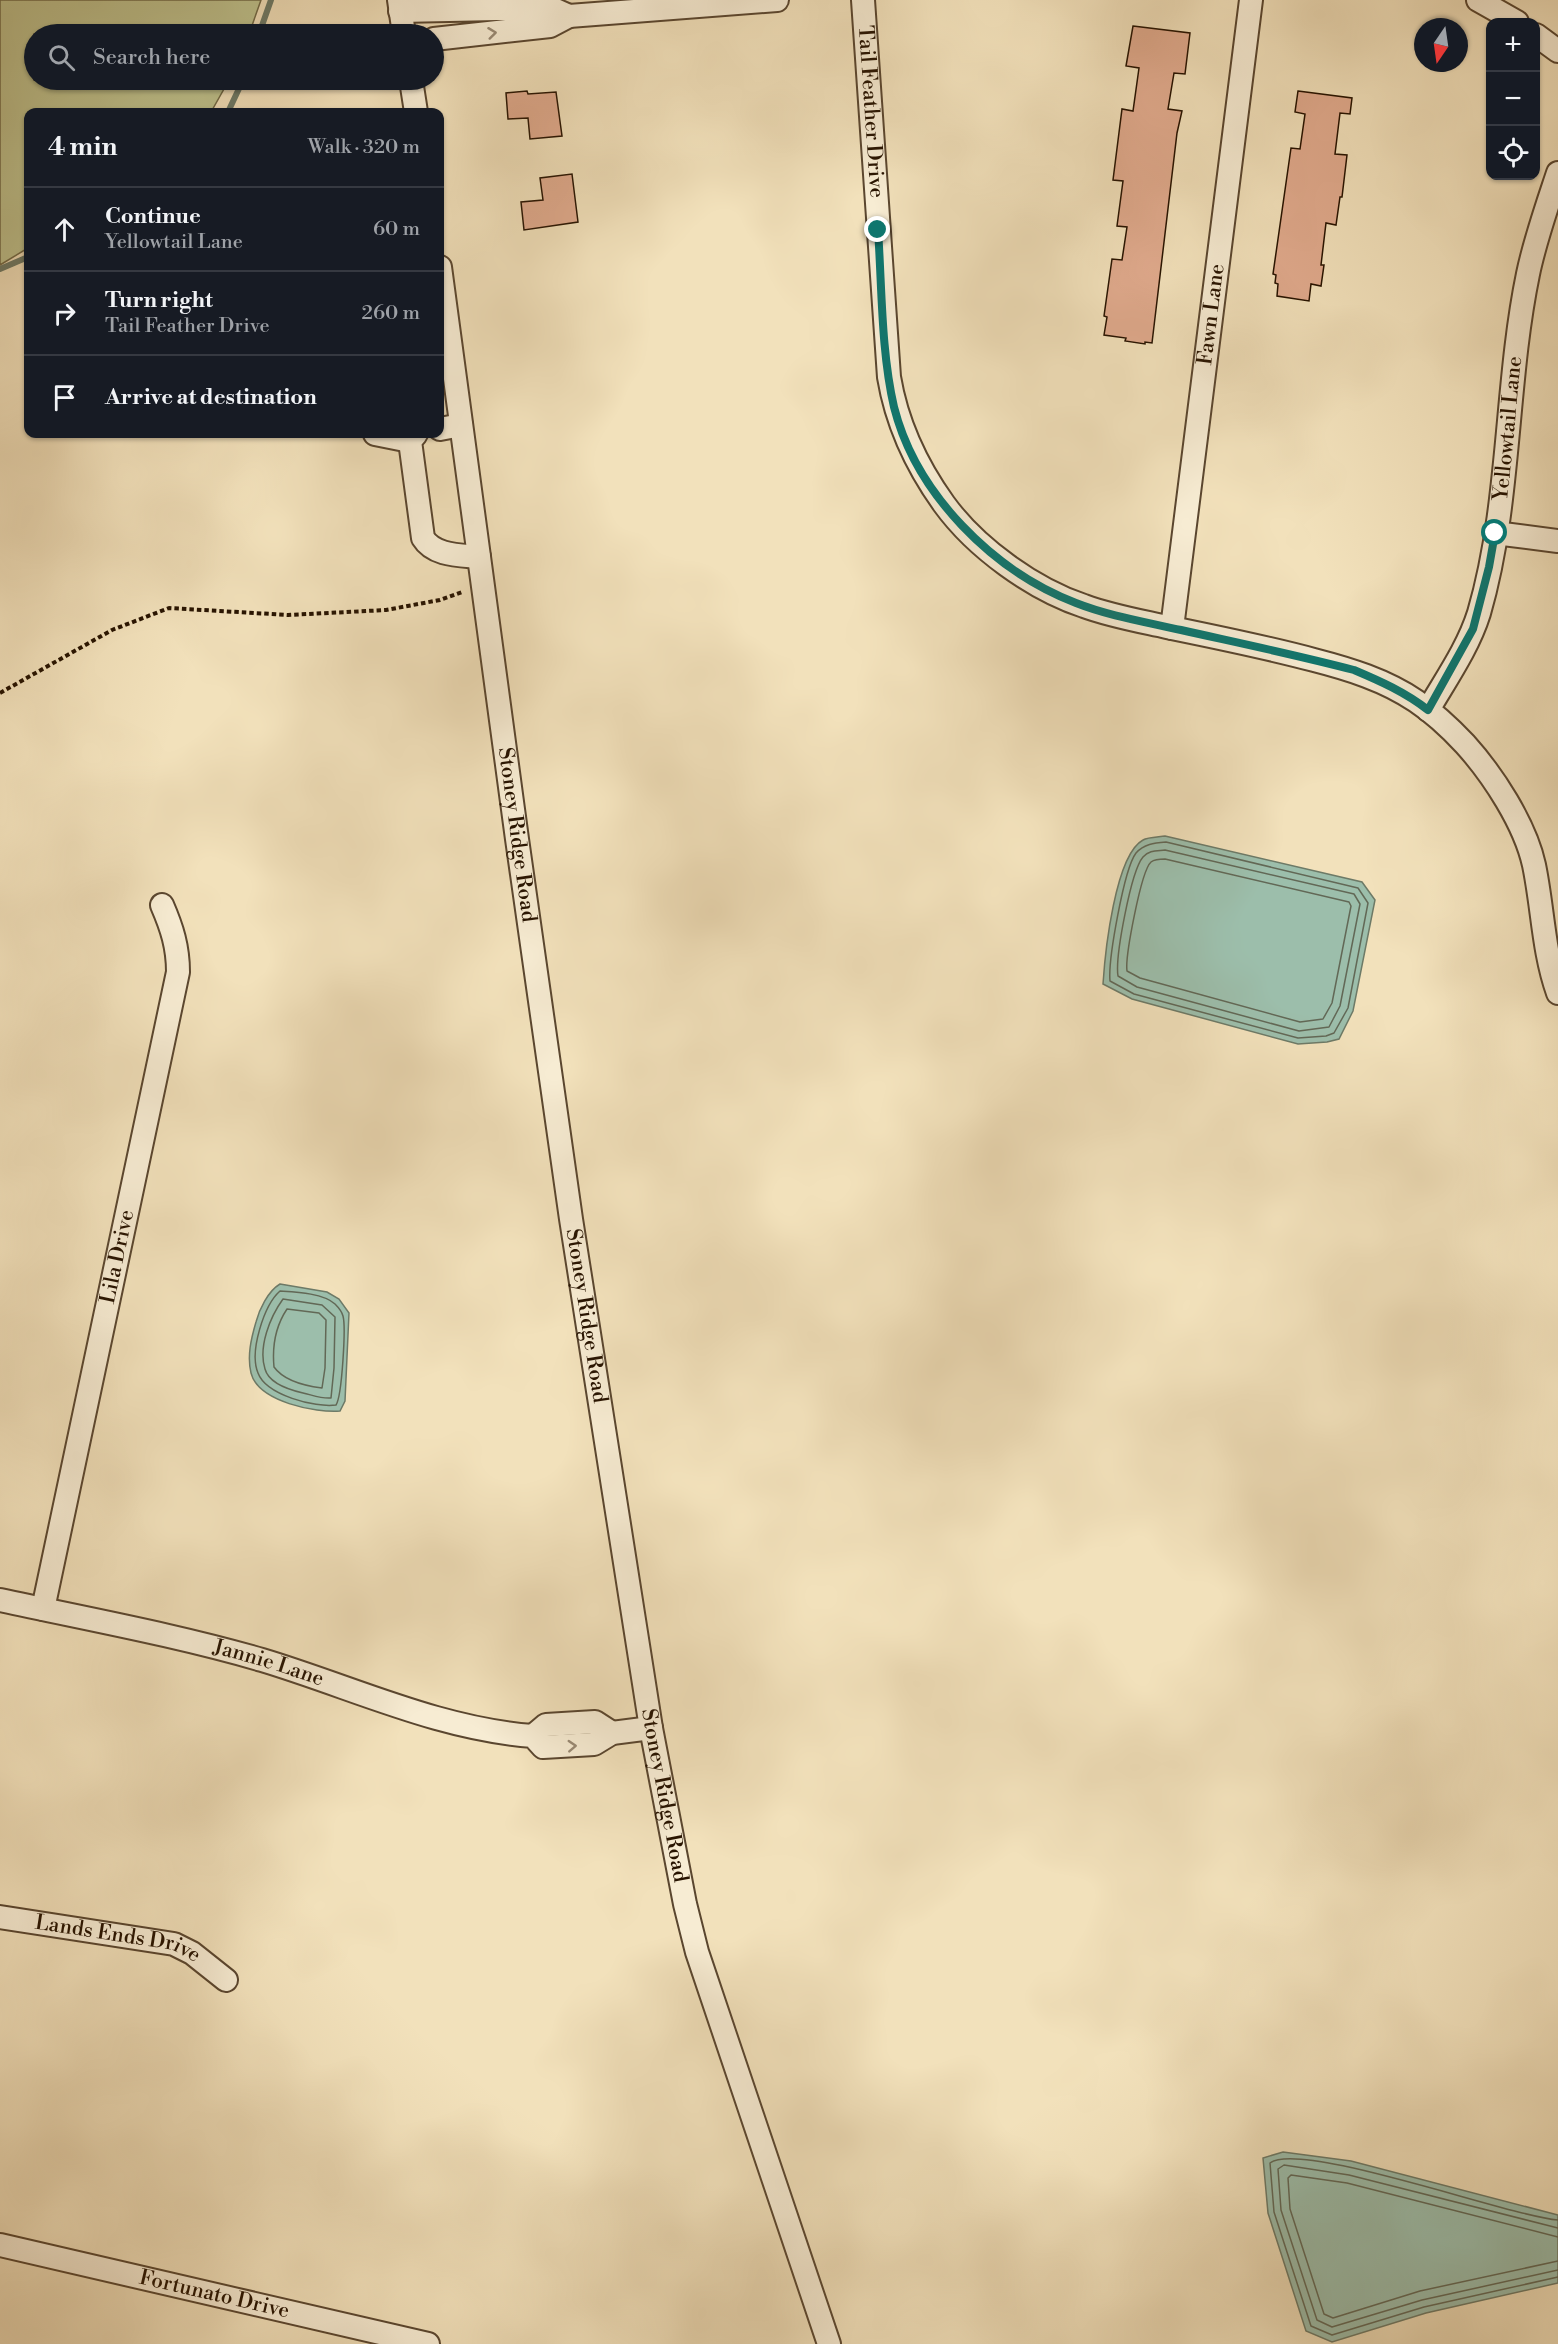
<!DOCTYPE html>
<meta charset="utf-8">
<style>
:root{--surface:#171b24;--page:#20242c;--text:#f1f3f6;--muted:#9ea1a6;--line:#363941}
body{margin:0;font-family:"Libre Bodoni",serif;background:var(--page);color:var(--text)}
.controls{position:absolute;right:18px;top:18px;display:grid;overflow:hidden;border-radius:12px;box-shadow:0 2px 4px #0004}
.controls button{width:54px;height:54px;display:grid;place-items:center;padding:0;border:0;border-bottom:2px solid var(--line);background:var(--surface);color:var(--text);font:30px sans-serif}
.compass{position:absolute;left:1414px;top:18px;width:54px;height:54px;border-radius:50%;background:var(--surface);box-shadow:0 2px 4px #0004;rotate:193deg}
.stop{position:absolute;width:18px;height:18px;margin:-14px;border:4px solid #0f766e;border-radius:50%;background:#fff}
.stop.end{background:#0f766e;border-color:#fff;box-shadow:0 2px 6px #0008}
.list{margin:0;padding:0;list-style:none}
h2{display:flex;justify-content:space-between;align-items:center;height:78px;margin:0;padding:0 24px;font-size:26px}
h2 small{font-size:20px;font-weight:400;color:var(--muted)}
.list li{display:grid;grid-template-columns:39px 1fr auto;gap:18px;align-items:center;box-sizing:border-box;height:84px;padding:0 24px;border-top:2px solid var(--line)}
.list b{display:block;font-size:22px;white-space:nowrap}
.list p{margin:0;font-size:20px;white-space:nowrap;color:var(--muted)}
.list em{font-size:20px;font-style:normal;color:var(--muted)}
.icon{flex:none;width:33px;height:33px;fill:none;stroke:currentColor;stroke-width:2;stroke-linecap:round;stroke-linejoin:round}
.map{position:relative;flex:none;width:1558px;height:2344px;overflow:hidden}
.search{position:absolute;background:var(--surface);box-shadow:0 2px 4px #0004;left:24px;top:24px;width:420px;height:66px;display:flex;align-items:center;gap:15px;box-sizing:border-box;padding:0 21px;border-radius:33px;color:var(--muted);font-size:22px}
.panel{position:absolute;background:var(--surface);box-shadow:0 2px 4px #0004;left:24px;top:108px;width:420px;height:330px;border-radius:12px}
.map>svg:first-child{display:block}
</style>
<div class="map">
<svg width="1558" height="2344" viewBox="0 0 1558 2344">
<rect width="100%" height="100%" fill="#f2e1bb"/>
<filter id="stains"><feTurbulence type="fractalNoise" baseFrequency=".00333" numOctaves="4"/><feColorMatrix values="0 0 0 0 .2 0 0 0 0 .09 0 0 0 0 .02 0 0 0 .5 -.17"/></filter>
<radialGradient id="worn" r=".72"><stop offset=".6" stop-color="#630" stop-opacity="0"/><stop offset="1" stop-color="#630" stop-opacity=".3"/></radialGradient>
<path fill="#bec28e" stroke="#726a47" stroke-width="1.5" d="M0,0h261l-12,34h-215v46h195l-18,32h-183v136l-28,17z"/>
<path fill="#9cbeab" stroke="#6d7a67" stroke-width="1.5" d="M1165,836l197,46 13,18 -22,111 -14,28 -12,3 -29,2 -166,-45 -29,-15c2,-31 12,-129 40,-144 5,-3 16,-3 22,-4z
M280,1284l47,8 12,7 10,14 -4,88 -5,10c-24,2 -82,-9 -89,-38 -4,-17 0,-34 5,-51 3,-12 12,-31 24,-38z
M1283,2152l68,9 207,54v68l-132,30 -94,29 -26,-11 -38,-118 -5,-55z"/>
<g fill="none" stroke-linecap="round" stroke-linejoin="round">
<path stroke="#626856" stroke-width="1.5" d="M1166,842l192,46 10,15 -20,105 -14,25 -8,3 -28,2 -164,-44 -24,-13c-2,-21 14,-112 26,-128 8,-9 18,-10 30,-11z
M1165,850l189,44 6,10 -20,102 -11,21 -30,4 -162,-44 -19,-11c-3,-19 13,-105 25,-119 6,-7 14,-6 22,-7z
M1165,859l184,43 2,4 -19,97 -9,16 -23,3 -160,-44 -13,-7c-2,-14 14,-100 24,-109 4,-3 10,-3 14,-3z
M280,1291c15,1 43,2 55,13 2,2 7,8 8,12 3,11 -1,80 -7,89 -21,3 -70,-10 -78,-32 -9,-21 6,-68 22,-82z
M283,1299l39,6 13,12 -1,51 -3,30c-9,1 -19,-3 -28,-5 -13,-3 -34,-9 -38,-24 -7,-22 5,-52 18,-70z
M287,1309l32,4 7,7 -1,48 -3,20c-16,-2 -38,-7 -48,-21 -2,-21 1,-40 13,-58z
M1558,2220c-49,-4 -258,-80 -288,-57l4,49 37,114 21,9 92,-28 134,-30
M1558,2228l-209,-53 -65,-10 -6,4 3,41 36,110 15,7 90,-27 136,-30
M1558,2237l-211,-54 -56,-8 -3,3 2,31 34,105 9,4 87,-27 138,-30"/>
<path stroke="#6d7a67" stroke-width="6" d="M259,34l12,-34
M228,112l15,-32
M0,269l28,-12"/>
</g>
<path fill="#e0aa8d" stroke="#271300" stroke-width="1.5" d="M1133,26l57,7 -5,41 -11,-1 -6,36 14,2 -5,22 -25,210 -7,-1v2l-20,-3 1,-3 -22,-3 3,-18 -3,-1 8,-57 10,1 5,-33 -10,-1 6,-45 -10,-1 9,-71 11,2 6,-43 -13,-2z
M527,91l1,3 28,-2 6,44 -32,3 -2,-21 -20,1 -2,-26z
M1298,91l54,7 -2,16 -10,-1 -5,41 12,1 -5,42h-2l-4,28 -10,-2 -5,42h3l-3,21 -10,-2 -2,17 -32,-5 1,-12 -3,-1 1,-8 -3,-1 18,-126 9,1 5,-35 -10,-2z
M572,174l6,48 -54,8 -3,-28 22,-2 -3,-22z"/>
<g fill="none" stroke-linecap="round" stroke-linejoin="round">
<defs>
<g id="minor">
<path d="M399,0l5,34"/>
<path id="s1" d="M863,0l26,377c8,48 27,88 55,127 32,44 89,85 140,102 27,10 56,15 83,21 49,10 99,20 147,33 35,9 71,20 102,41 18,12 34,27 49,43 28,31 60,80 69,121 9,43 9,86 24,128"/>
<path d="M1478,0l39,22"/>
<path d="M400,11l151,-3 18,8 -19,10 -116,13"/>
<path d="M569,16l208,-16"/>
<path d="M1536,35l22,16"/>
<path d="M411,80l5,32"/>
<path id="s2" d="M440,267l77,572 54,380 80,509 34,176 12,48 132,392"/>
<path d="M440,429l21,-4"/>
<path d="M375,434l35,7"/>
<path d="M416,434l-6,7 13,97c11,18 37,17 56,19"/>
<path d="M1495,533l63,8"/>
<path id="s3" d="M1172,628l79,-628"/>
<path id="s4" d="M1428,710c18,-31 40,-62 51,-97 32,-110 26,-228 49,-339 7,-34 19,-68 30,-101"/>
<path id="s5" d="M0,1600c87,19 176,35 262,60 90,27 176,69 271,76l10,11 51,-3 18,-11 39,-5"/>
<path id="s6" d="M43,1609l135,-637c0,-25 -6,-44 -16,-67"/>
<path d="M533,1736l13,-11 49,-3 17,11"/>
<path id="s7" d="M0,1917l174,27 18,9 34,27"/>
<path id="s8" d="M0,2245l428,99"/>
</g>
</defs>
<use href="#minor" stroke="#5a462f" stroke-width="26"/>
<path stroke="#271300" stroke-width="4" stroke-dasharray="4.5 3" stroke-linecap="butt" d="M0,693l112,-63 57,-22 119,7 98,-5 54,-10 22,-8"/>
<use href="#minor" stroke="#f7ecd3" stroke-width="22"/>
</g>
<defs><path id="oneway-chevron" d="M-2-3.5L2.5 0L-2 3.5" fill="none" stroke-width="1.6" stroke-linecap="round" stroke-linejoin="round" transform="scale(1.5)"/></defs>
<g stroke="#998a74">
<use href="#oneway-chevron" transform="translate(492 33) rotate(-7)"/>
<use href="#oneway-chevron" transform="translate(572 1746) rotate(-3)"/>
</g>
<g fill="none" stroke-linecap="round" stroke-linejoin="round">
<path stroke="#0f766e" stroke-width="8" d="M878,230c4,57 3,121 16,177 22,87 99,164 182,196 33,13 70,19 105,27 58,13 116,25 173,40 26,11 51,22 74,40l45,-81 16,-62 6,-34"/>
</g>
<g text-anchor="middle" dominant-baseline="central" stroke-width="5" stroke-linejoin="round" paint-order="stroke">
<g font-size="21" fill="#271300" stroke="#f7ecd3">
<text stroke="none"><textPath href="#s1" startOffset="112">Tail Feather Drive</textPath></text>
<text stroke="none"><textPath href="#s3" startOffset="316">Fawn Lane</textPath></text>
<text stroke="none"><textPath href="#s4" startOffset="297">Yellowtail Lane</textPath></text>
<text stroke="none"><textPath href="#s2" startOffset="573">Stoney Ridge Road</textPath></text>
<text stroke="none"><textPath href="#s6" startOffset="360">Lila Drive</textPath></text>
<text stroke="none"><textPath href="#s2" startOffset="1059">Stoney Ridge Road</textPath></text>
<text stroke="none"><textPath href="#s5" startOffset="276">Jannie Lane</textPath></text>
<text stroke="none"><textPath href="#s2" startOffset="1545">Stoney Ridge Road</textPath></text>
<text stroke="none"><textPath href="#s7" startOffset="120">Lands Ends Drive</textPath></text>
<text stroke="none"><textPath href="#s8" startOffset="220">Fortunato Drive</textPath></text>
</g>
</g>
<rect width="100%" height="100%" filter="url(#stains)"/>
<rect width="100%" height="100%" fill="url(#worn)"/>
</svg>
<div class="controls">
<button>+</button>
<button>−</button>
<button><svg class="icon" aria-label="locate" viewBox="0 0 24 24"><circle cx="12" cy="12" r="6"/><path d="M12 2v4M12 18v4M2 12h4M18 12h4"/></svg></button>
</div>
<svg class="compass" viewBox="-18 -18 36 36"><path d="M0-13l5 13h-10z" fill="#e53935"/><path d="M0 13l5-13h-10z" fill="#9ea1a6"/></svg>
<div class="stop" style="left:1495px;top:533px"></div>
<div class="stop end" style="left:878px;top:230px"></div>
<div class="search"><svg class="icon" aria-label="search" viewBox="0 0 24 24"><circle cx="10" cy="10" r="6"/><path d="M15 15l6 6"/></svg>Search here</div>
<section class="panel">
<h2>4 min<small>Walk · 320 m</small></h2>
<ul class="list">
<li><svg class="icon" aria-label="ahead" viewBox="0 0 24 24"><path d="M12 20V5M6 11l6-6 6 6"/></svg><div><b>Continue</b><p>Yellowtail Lane</p></div><em>60 m</em></li>
<li><svg class="icon" aria-label="right" viewBox="0 0 24 24"><path d="M7 20v-9h11M14 6l5 5-5 5"/></svg><div><b>Turn right</b><p>Tail Feather Drive</p></div><em>260 m</em></li>
<li><svg class="icon" aria-label="arrive" viewBox="0 0 24 24"><path d="M6 21V4h12l-3 4 3 4H6"/></svg><div><b>Arrive at destination</b></div></li>
</ul>
</section>
</div>
